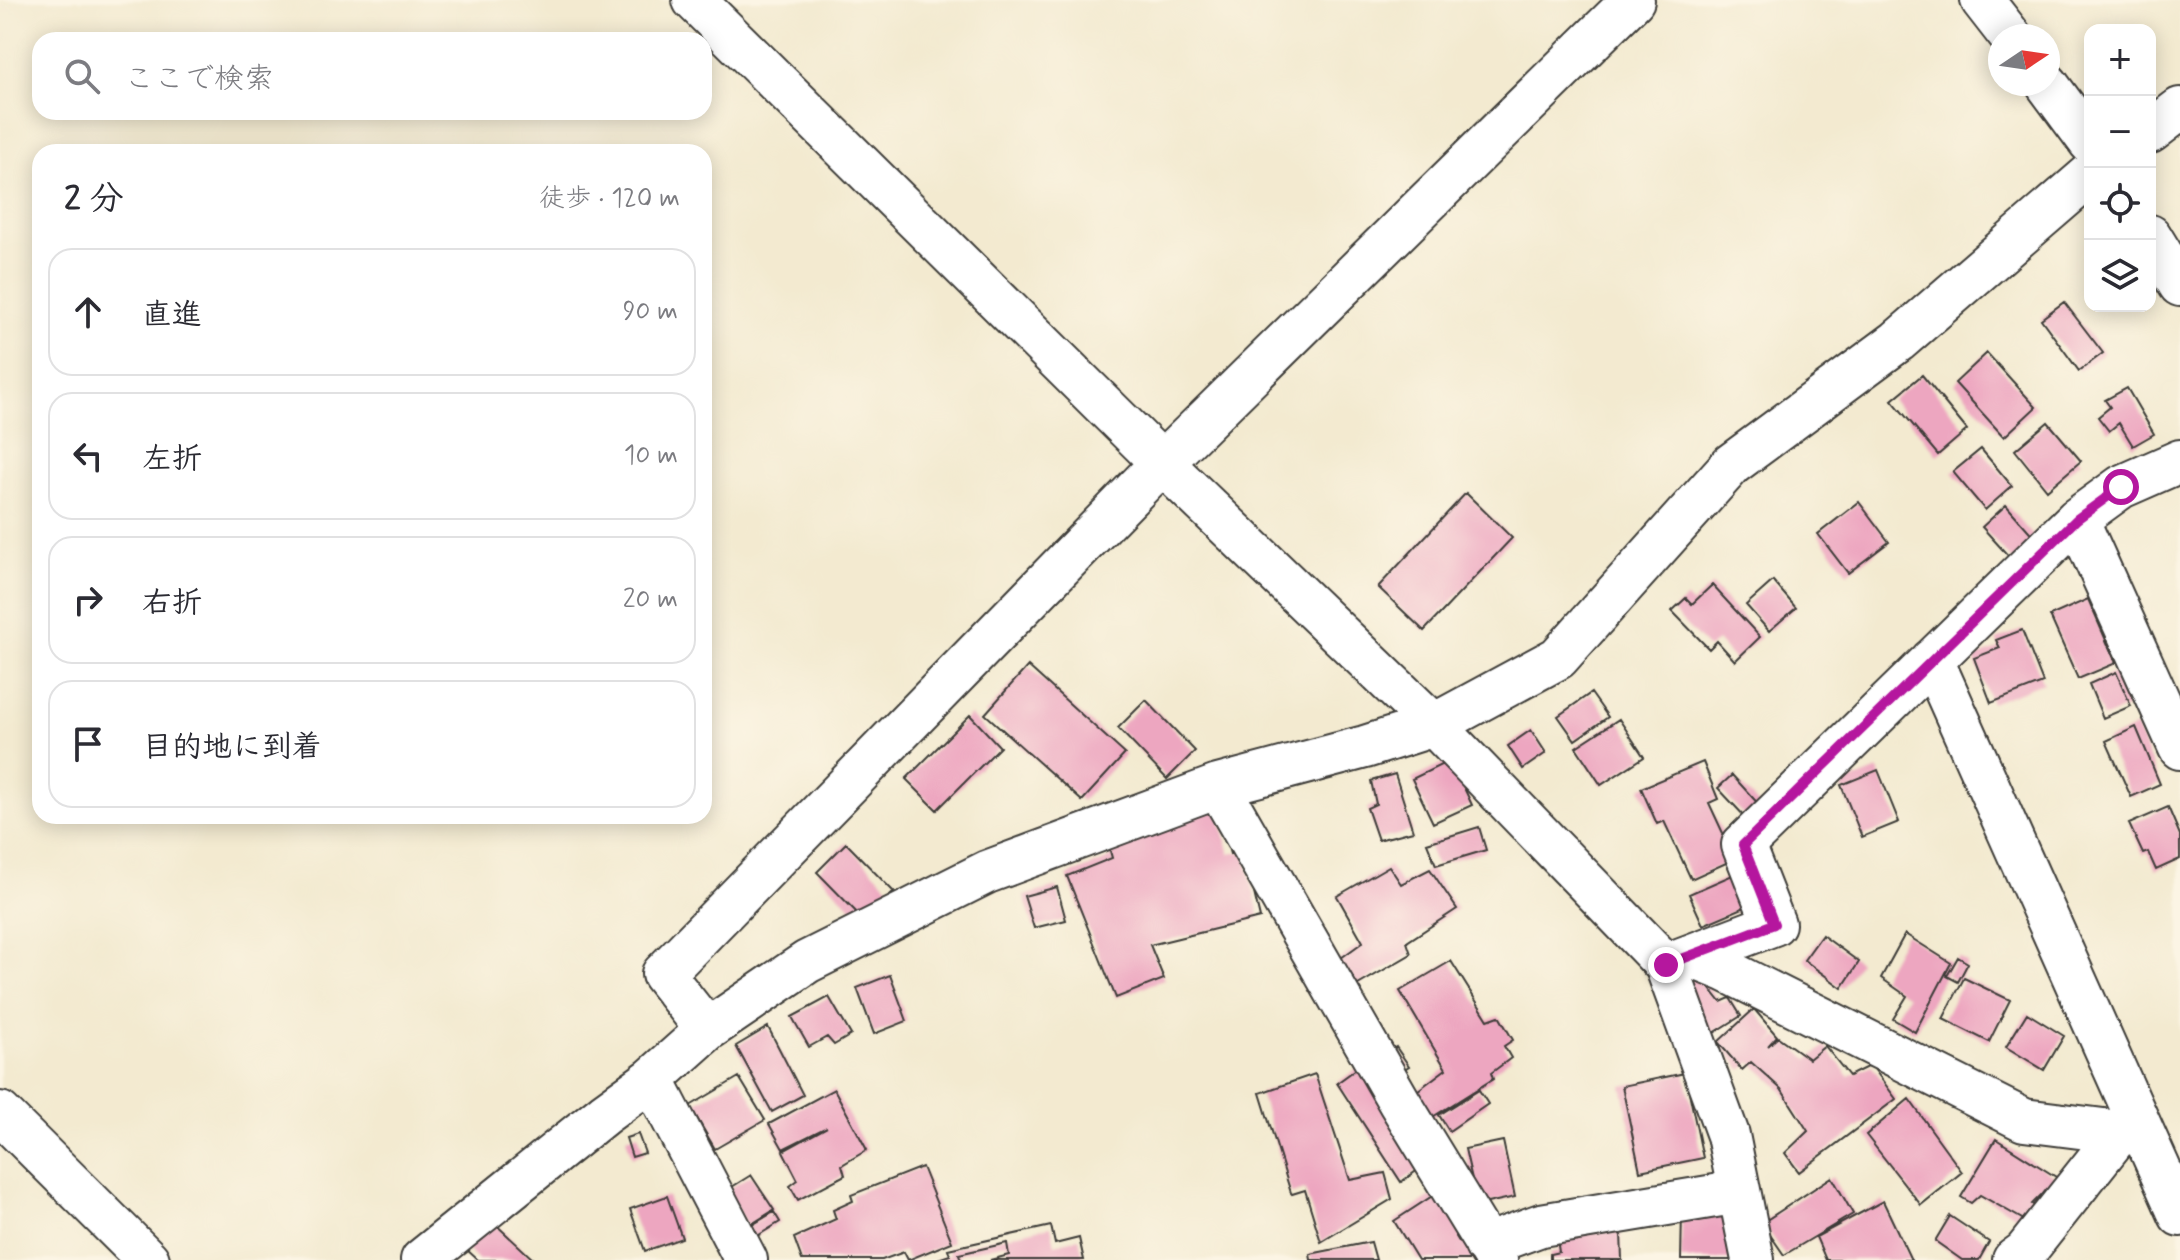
<!DOCTYPE html>
<html lang="ja">
<meta charset="utf-8">
<style>
:root{--surface:#fff;--page:#f2f2f3;--text:#2b2b33;--muted:#7c7c81;--line:#e1e1e2}
body{margin:0;font-family:Mynerve,"Klee One",sans-serif;background:var(--page);color:var(--text)}
.controls{position:absolute;right:24px;top:24px;display:grid;overflow:hidden;border-radius:16px;box-shadow:0 4px 20px #0003}
.controls button{width:72px;height:72px;display:grid;place-items:center;padding:0;border:0;border-bottom:2px solid var(--line);background:var(--surface);color:var(--text);font:40px sans-serif}
.compass{position:absolute;left:1988px;top:24px;width:72px;height:72px;border-radius:50%;background:var(--surface);box-shadow:0 4px 20px #0003;rotate:77deg}
.stop{position:absolute;width:24px;height:24px;margin:-18px;border:6px solid #b5179e;border-radius:50%;background:#fff}
.stop.end{background:#b5179e;border-color:#fff;box-shadow:0 2px 8px #0008}
.list{margin:0;padding:0;list-style:none}
h2{display:flex;justify-content:space-between;align-items:center;height:104px;margin:0;padding:0 32px;font-size:34px}
h2 small{font-size:26px;font-weight:400;color:var(--muted)}
.list li{display:grid;grid-template-columns:52px 1fr auto;gap:24px;align-items:center;box-sizing:border-box;height:128px;margin:0 16px 16px;padding:0 16px;border:2px solid var(--line);border-radius:24px}
.list b{display:block;font-size:30px;white-space:nowrap}
.list em{font-size:26px;font-style:normal;color:var(--muted)}
.icon{flex:none;width:44px;height:44px;fill:none;stroke:currentColor;stroke-width:2;stroke-linecap:round;stroke-linejoin:round}
.map{position:relative;flex:none;width:2180px;height:1260px;overflow:hidden}
.search{position:absolute;background:var(--surface);box-shadow:0 4px 20px #0003;left:32px;top:32px;width:680px;height:88px;display:flex;align-items:center;gap:20px;box-sizing:border-box;padding:0 28px;border-radius:24px;color:var(--muted);font-size:30px}
.panel{position:absolute;background:var(--surface);box-shadow:0 4px 20px #0003;left:32px;top:144px;width:680px;height:680px;border-radius:24px}
.map>svg:first-child{display:block}
</style>
<div class="map">
<svg width="2180" height="1260" viewBox="0 0 2180 1260">
<rect width="100%" height="100%" fill="#fcf5e5"/>
<filter id="ink" filterUnits="userSpaceOnUse"><feTurbulence type="fractalNoise" baseFrequency=".0125" numOctaves="2"/><feDisplacementMap in="SourceGraphic" scale="16" xChannelSelector="R" yChannelSelector="G"/><feConvolveMatrix kernelMatrix="1 2 1 2 8 2 1 2 1" color-interpolation-filters="sRGB"/></filter>
<filter id="wash" filterUnits="userSpaceOnUse"><feTurbulence type="fractalNoise" baseFrequency=".006" numOctaves="4" result="noise"/><feDisplacementMap in="SourceGraphic" scale="32" xChannelSelector="R" yChannelSelector="G"/><feGaussianBlur stdDeviation="1.8" result="paint"/><feColorMatrix in="noise" values="0 0 0 0 0 0 0 0 0 0 0 0 0 0 0 0 0 1.4 0 .05"/><feComposite in="paint" operator="in"/></filter>
<g filter="url(#wash)">
<rect width="100%" height="100%" fill="#f3ead0"/>
<g id="blocks">
<path fill="#eda6c0" d="M2064,302l39,51 -24,18 -38,-52z
M1987,353l49,54 -32,30 -49,-54z
M1922,375l45,55 -29,25 -46,-55z
M2127,388l27,46 -21,12 -14,-23 -10,8 -11,-14 12,-10 -5,-7z
M2048,422l33,39 -34,29 -32,-40z
M1981,449l31,37 -27,24 -32,-38z
M1466,493l46,45 -88,93 -46,-44z
M1859,502l30,40 -41,31 -30,-39z
M2006,505l30,34 -23,22 -31,-34z
M1773,581l23,27 -27,23 -23,-26z
M1712,585l48,52 -25,24 -18,-20 -8,8 -37,-38 14,-13 6,6z
M2088,599l28,64 -38,16 -28,-63z
M2022,630l21,53 -52,20 -17,-45 26,-10 -4,-8z
M1028,666l97,88 -43,47 -97,-87z
M2116,672l15,34 -28,12 -14,-34z
M1591,693l17,24 -33,23 -17,-24z
M1146,700l49,51 -28,28 -49,-51z
M970,715l30,32 -63,63 -31,-31z
M1619,719l25,38 -43,28 -25,-38z
M2136,727l24,57 -29,13 -25,-56z
M1531,730l15,23 -23,16 -15,-23z
M1451,760l21,45 -39,18 -21,-44z
M1703,762l15,37 -9,4 26,56 -44,20 -27,-58 -7,3 -16,-36z
M1878,770l21,52 -37,15 -21,-52z
M1395,774l18,57 -35,9 -11,-32 9,-4 -5,-23z
M1732,775l30,33 -14,12 -30,-32z
M2168,807l12,28v24l-24,11 -8,-18 -5,2 -14,-30z
M1217,809l13,45 14,-3 16,67 -110,27 14,34 -48,19 -49,-122 45,-18 -5,-18z
M1479,827l7,23 -50,15 -9,-22z
M846,843l48,49 -29,29 -48,-49z
M1389,866l12,18 29,-15 27,40 -50,33 4,12 -65,38 -16,-26 33,-24 -26,-46z
M1744,870l13,32 -54,23 -14,-31z
M1057,887l9,33 -32,8 -10,-32z
M1905,934l46,29 -36,69 -22,-13 14,-23 -26,-18z
M1822,935l37,27 -17,26 -38,-28z
M1958,957l10,6 -10,19 -11,-6z
M1451,961l37,59 11,-4 14,24 -9,6 7,12 -20,15 2,6 -62,39 -18,-24 33,-25 -46,-78z
M1694,968l27,34 9,-4 11,18 -32,20 -27,-63z
M890,975l17,46 -33,13 -17,-46z
M1964,978l46,22 -21,42 -46,-23z
M829,997l22,38 -17,10 -7,-8 -18,10 -17,-30z
M1754,1009l23,27 -9,10 10,-9 31,22 16,-13 24,30 22,-11 25,34 -97,73 -14,-19 23,-22 -27,-42 -30,-27 -9,8 -24,-28z
M2027,1013l37,23 -20,34 -38,-23z
M768,1027l35,68 -31,17 -36,-66z
M1396,1047l13,19 -14,9 -11,-19z
M1370,1059l63,100 -32,23 -64,-99z
M1685,1073l18,85 -63,13 -18,-85z
M1315,1074l35,106 35,-7 7,26 -71,43 -16,-52 -13,4 -1,-1 -31,-100z
M739,1077l26,43 -50,29 -25,-43z
M834,1089l33,61 -25,15 3,10 -47,25 -8,-14 8,-6 -15,-29 44,-24 -44,22 -14,-25z
M1479,1090l9,14 -39,27 -10,-16z
M1909,1099l53,73 -41,33 -55,-70z
M638,1134l7,19 -13,4 -6,-19z
M1996,1139l68,43 -10,16 -13,-3 -9,9 15,10 -9,14 -58,-33 -9,8 -10,-6z
M1503,1141l12,56 -37,8 -13,-56z
M922,1167l30,75 -44,18 -4,-8 -22,8h-80l-8,-22 42,-19 -3,-9 20,-9 -2,-6z
M751,1175l23,35 -27,17 -20,-37z
M1832,1177l21,37 -69,41 -22,-32z
M1437,1193l41,67h-60l-24,-39z
M667,1196l15,42 -37,13 -15,-42z
M1883,1201l28,59h-85l-10,-23z
M1682,1211l46,2 8,47h-55z
M774,1212l6,10 -26,16 -7,-10z
M1950,1216l39,26 -10,18h-17l-27,-19z
M492,1221l42,39h-56l-12,-11z
M1051,1226l4,18 24,-6 5,22h-94l19,-5 -2,-12 -48,11 2,6h-26l15,-5 -2,-6z
M1556,1232h65l1,28h-72v-6l9,-2z
M1371,1242l5,18h-65l-1,-6z"/>
</g>
</g>
<g filter="url(#ink)">
<use href="#blocks" fill-opacity="0" stroke="#3c3b37" stroke-width="2"/>
<g fill="none" stroke-linecap="round" stroke-linejoin="round">
<defs>
<path id="minor" d="M694,0l468,463 272,262 232,240 62,170 25,125
M1982,0l28,36
M2047,84l43,58
M2150,132l30,-23
M2150,236l30,49
M2077,519l103,229
M1932,660l248,555
M1218,786l182,317 96,157
M1690,956l35,14 299,150 119,15
M1666,965l108,-41 -31,-79 334,-326 44,-32 59,-26
M707,1030l-44,-56 499,-511 471,-463
M652,1079l94,181
M0,1113l148,147
M1486,1245l55,-20 198,-33
M422,1260l183,-147 47,-34 55,-49 100,-68 180,-90 231,-86 147,-39 69,-22 124,-67 174,-194 166,-123 192,-166
M2014,1260l11,-8 95,-120"/>
</defs>
<use href="#minor" stroke="#3c3b37" stroke-width="46"/>
<use href="#minor" stroke="#fff" stroke-width="42"/>
</g>
</g>
<g fill="none" stroke-linecap="round" stroke-linejoin="round" filter="url(#ink)">
<path stroke="#b5179e" stroke-width="10" d="M1666,965l108,-41 -31,-79 334,-326 44,-32"/>
</g>
</svg>
<div class="controls">
<button>+</button>
<button>−</button>
<button><svg class="icon" aria-label="locate" viewBox="0 0 24 24"><circle cx="12" cy="12" r="6"/><path d="M12 2v4M12 18v4M2 12h4M18 12h4"/></svg></button>
<button><svg class="icon" aria-label="layers" viewBox="0 0 24 24"><path d="M12 4l9 5-9 5-9-5zM3 14l9 5 9-5"/></svg></button>
</div>
<svg class="compass" viewBox="-18 -18 36 36"><path d="M0-13l5 13h-10z" fill="#e53935"/><path d="M0 13l5-13h-10z" fill="#7c7c81"/></svg>
<div class="stop" style="left:2121px;top:487px"></div>
<div class="stop end" style="left:1666px;top:965px"></div>
<div class="search"><svg class="icon" aria-label="search" viewBox="0 0 24 24"><circle cx="10" cy="10" r="6"/><path d="M15 15l6 6"/></svg>ここで検索</div>
<section class="panel">
<h2>2 分<small>徒歩 · 120 m</small></h2>
<ul class="list">
<li><svg class="icon" aria-label="ahead" viewBox="0 0 24 24"><path d="M12 20V5M6 11l6-6 6 6"/></svg><div><b>直進</b></div><em>90 m</em></li>
<li><svg class="icon" aria-label="left" viewBox="0 0 24 24"><path d="M17 20v-9H6M10 6l-5 5 5 5"/></svg><div><b>左折</b></div><em>10 m</em></li>
<li><svg class="icon" aria-label="right" viewBox="0 0 24 24"><path d="M7 20v-9h11M14 6l5 5-5 5"/></svg><div><b>右折</b></div><em>20 m</em></li>
<li><svg class="icon" aria-label="arrive" viewBox="0 0 24 24"><path d="M6 21V4h12l-3 4 3 4H6"/></svg><div><b>目的地に到着</b></div></li>
</ul>
</section>
</div>
